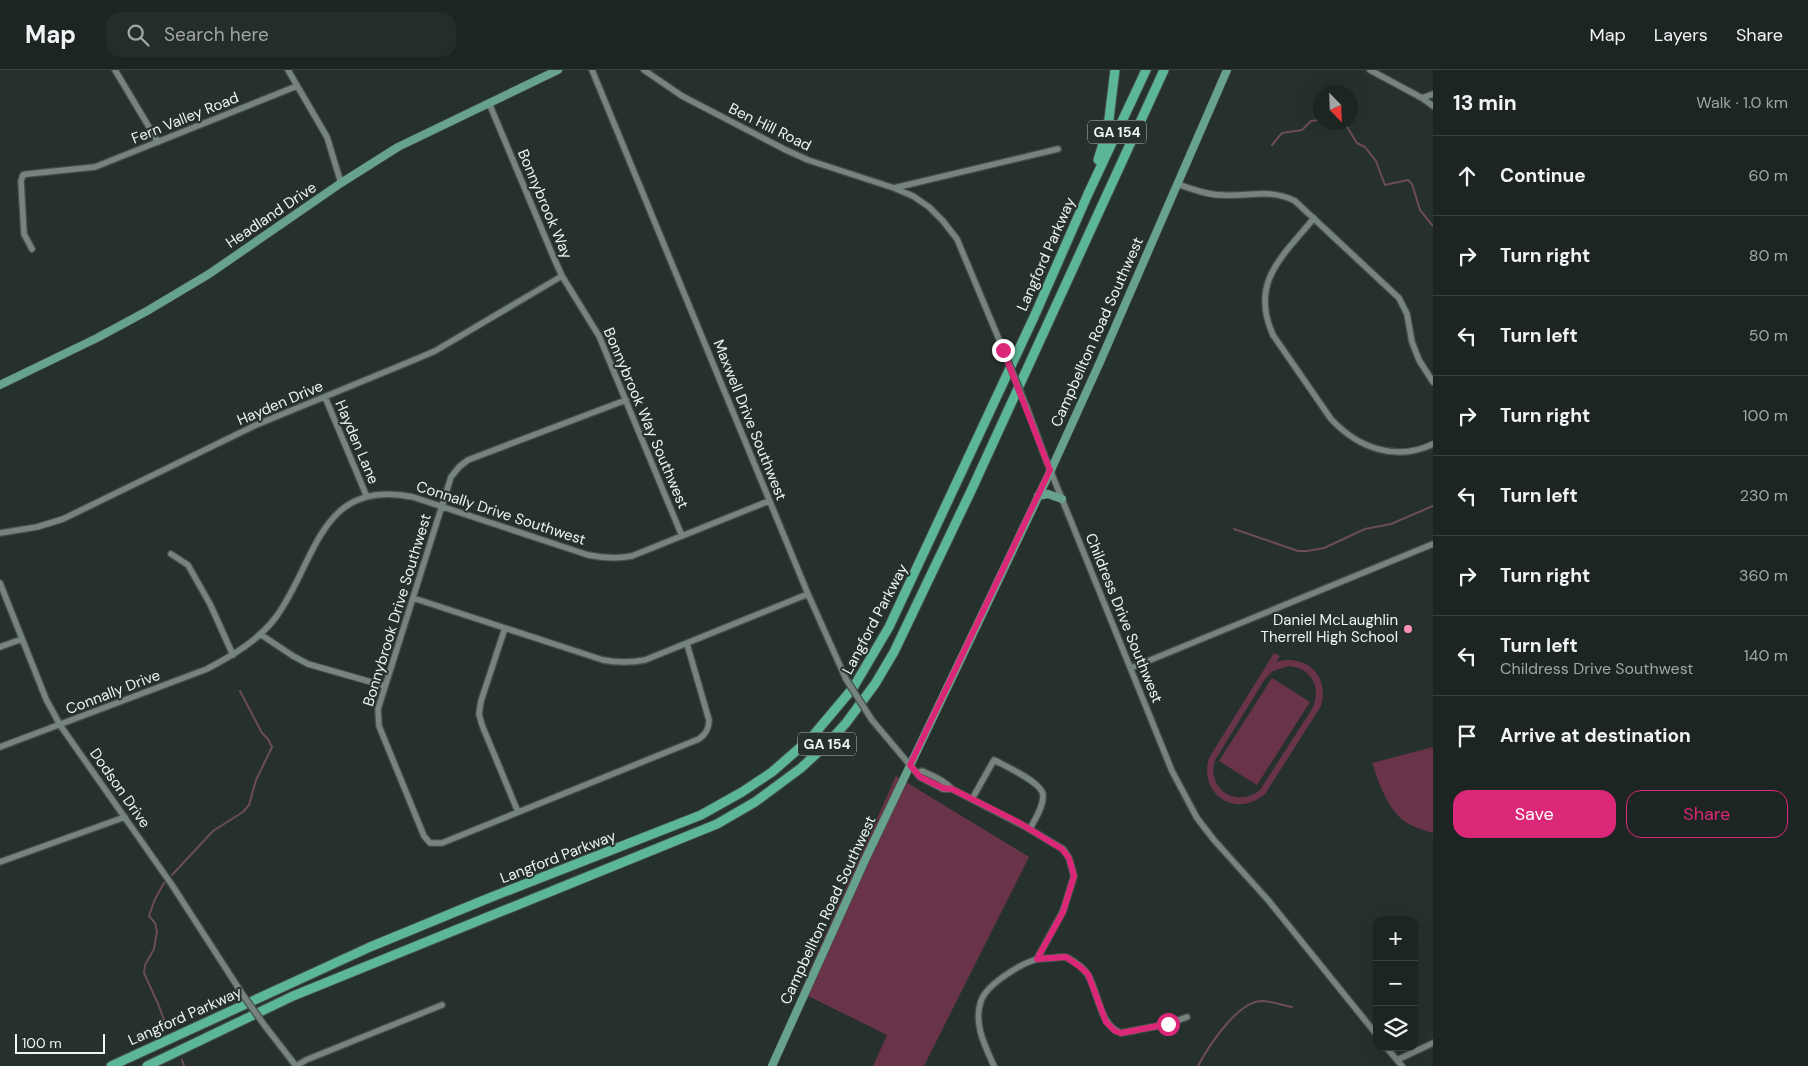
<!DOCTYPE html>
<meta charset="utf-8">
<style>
:root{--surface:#1c2522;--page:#252d2a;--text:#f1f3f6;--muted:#a0a5a5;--line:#3a4240;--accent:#db2777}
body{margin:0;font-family:"DM Sans",sans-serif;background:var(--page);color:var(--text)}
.controls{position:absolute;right:15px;bottom:15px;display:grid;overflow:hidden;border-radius:10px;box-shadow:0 5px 20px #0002}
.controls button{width:45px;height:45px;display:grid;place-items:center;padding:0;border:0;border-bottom:1px solid var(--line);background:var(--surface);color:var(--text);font:25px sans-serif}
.compass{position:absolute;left:1313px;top:15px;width:45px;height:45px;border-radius:50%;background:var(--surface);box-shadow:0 5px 20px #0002;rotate:157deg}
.scale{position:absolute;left:15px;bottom:12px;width:90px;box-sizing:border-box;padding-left:5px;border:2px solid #eef4f1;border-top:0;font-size:14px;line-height:18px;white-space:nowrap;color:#eef4f1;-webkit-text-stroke:4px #26312d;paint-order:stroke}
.stop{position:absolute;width:15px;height:15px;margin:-11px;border:4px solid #db2777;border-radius:50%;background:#fff}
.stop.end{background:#db2777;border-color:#fff;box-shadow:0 1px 5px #0008}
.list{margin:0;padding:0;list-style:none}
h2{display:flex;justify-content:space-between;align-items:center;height:65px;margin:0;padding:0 20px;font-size:21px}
h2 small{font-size:16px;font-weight:400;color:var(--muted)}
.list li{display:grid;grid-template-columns:32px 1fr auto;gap:15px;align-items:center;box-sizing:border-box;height:80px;padding:0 20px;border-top:1px solid var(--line)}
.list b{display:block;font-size:19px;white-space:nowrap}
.list p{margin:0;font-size:16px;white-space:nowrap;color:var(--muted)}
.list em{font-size:16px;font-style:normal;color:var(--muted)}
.actions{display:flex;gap:10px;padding:15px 20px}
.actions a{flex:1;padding:11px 0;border:1px solid var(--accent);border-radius:15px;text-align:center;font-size:18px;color:var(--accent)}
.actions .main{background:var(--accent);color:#fff}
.icon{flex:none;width:28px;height:28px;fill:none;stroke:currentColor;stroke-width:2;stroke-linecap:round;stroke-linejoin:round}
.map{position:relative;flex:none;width:1433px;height:996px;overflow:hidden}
header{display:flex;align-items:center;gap:30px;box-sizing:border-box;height:70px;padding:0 25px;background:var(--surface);border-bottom:1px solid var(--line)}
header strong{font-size:24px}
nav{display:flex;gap:28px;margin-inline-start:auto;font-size:18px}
.search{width:350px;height:45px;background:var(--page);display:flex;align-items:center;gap:12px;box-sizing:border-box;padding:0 18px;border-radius:15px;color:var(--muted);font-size:19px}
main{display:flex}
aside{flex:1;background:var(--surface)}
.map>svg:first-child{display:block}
</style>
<header>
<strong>Map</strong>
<div class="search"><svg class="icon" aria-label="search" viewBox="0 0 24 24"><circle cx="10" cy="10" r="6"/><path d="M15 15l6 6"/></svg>Search here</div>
<nav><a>Map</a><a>Layers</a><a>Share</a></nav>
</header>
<main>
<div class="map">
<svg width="1433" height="996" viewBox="0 0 1433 996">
<rect width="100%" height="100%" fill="#26312d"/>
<path fill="#693449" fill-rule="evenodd" d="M1274,583l6,3 -4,6c30,-9 54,14 45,44l-56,88c-29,25 -67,0 -56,-36zM1289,596c23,2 33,22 23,43l-52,81c-24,19 -54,-1 -45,-30l50,-81 8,-8z
M1272,608l38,24 -53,83 -38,-24z
M1433,677v86c-9,-3 -18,-5 -26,-10 -19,-12 -28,-40 -35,-60z
M896,706l133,81 -105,209h-51l14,-31 -87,-43z"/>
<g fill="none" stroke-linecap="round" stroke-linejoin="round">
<path stroke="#6c4b5b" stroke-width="2" d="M1344,52l13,21 8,4 11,14 9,24 23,-5 4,4 8,26 13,16
M1272,75l10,-12 20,-3 9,-9 9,-1
M1234,459l64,22h9l17,-3 41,-19 26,-5 42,-18
M172,805l41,-44 30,-19 6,-7 7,-25 16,-33 -4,-8 -6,-6 -22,-42
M164,813l-9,16 -6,17 6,7 2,8 -3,18 -9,16 -1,8 15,33 7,20
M182,990l2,6
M1198,996c10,-19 39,-64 63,-65 10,0 21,4 31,6"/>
<defs>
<path id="minor" d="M115,0l43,72
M288,0l39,67 14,46
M592,0l216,524 38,85
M644,0l38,26 104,54 22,10 86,28 19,8 16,11 14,14 14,18 46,110
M1370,0l52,28 11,8
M1422,28l11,-4
M489,33l64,153 9,20 37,60 83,200
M1177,114c15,5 30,11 45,11 27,2 48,-7 73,6l104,97 8,16 5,28 7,18 14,22
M894,118l164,-39
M1314,148c-31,38 -65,64 -41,117l58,84c27,29 65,43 102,25
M32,179l-8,-15 -3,-53 2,-6 4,-1 68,-7 202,-81
M325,327l42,100
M626,330l-158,60 -9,7 -8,10 -73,232 1,17 45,110 6,7h12l257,-104c7,-5 10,-10 10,-19l-22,-76
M1027,338l18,49 127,314 25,47 17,22 54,60 109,135
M0,463l37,-6 26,-8 193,-94 158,-65 21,-9 127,-75
M171,484l17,11 22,39 23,51
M0,513l46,116 14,26 112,160 71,110
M413,528l190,62c15,3 27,3 42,0l163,-66
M505,558l-24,73 -2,13 3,11 36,87
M260,564l33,22 15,8 77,22
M0,577l22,-8
M1131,598l302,-124
M872,650l48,57 23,12h9
M0,677l207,-78c26,-14 51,-28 69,-52 41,-56 43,-139 137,-120l175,58c15,3 28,4 44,1l137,-55
M917,703l5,-2c11,5 22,9 30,18l72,37 39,23 6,9 5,18 -11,35 -26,48
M972,729l22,-39c11,6 50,23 49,36 0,12 -8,23 -13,33
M0,792l125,-45
M265,956l31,40
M1386,977l16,19
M1397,990l36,-17
M296,996l10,-6 136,-55
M994,996c-9,-20 -21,-43 -13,-65 5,-16 38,-36 53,-41 6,-2 13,-2 19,-2 5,-1 11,-2 15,0 7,4 16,10 20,17 11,18 11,50 33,58l47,-9 19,-7"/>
<path id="major" d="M0,315l97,-47 50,-27 62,-37 132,-91 57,-36 160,-77
M1038,426l10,-2 14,5
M772,996l93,-206 186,-390 49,-108 127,-292"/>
<path id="highway" d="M1098,90l10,-33 7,-57
M111,996l259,-119 119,-49 212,-83 41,-23 30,-20 39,-34 42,-50 36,-61 145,-310 54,-123 58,-124
M147,996l146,-70 424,-172 38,-22 46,-34 28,-26 17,-19 29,-39 19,-32 77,-161 193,-421"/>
</defs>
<use href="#minor" stroke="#454e4a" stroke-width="8"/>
<use href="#major" stroke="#454e4a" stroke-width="9"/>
<use href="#highway" stroke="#454e4a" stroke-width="11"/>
<use href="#minor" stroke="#77837e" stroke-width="5.5"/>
<use href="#major" stroke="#67a28e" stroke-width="8"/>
<use href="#highway" stroke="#5cb698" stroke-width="9"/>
<defs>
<path id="minor-bridge" d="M1003,279l24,59
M846,609l26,41
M243,925l22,31"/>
</defs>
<use href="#minor-bridge" stroke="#454e4a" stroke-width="8" stroke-linecap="butt"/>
<use href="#minor-bridge" stroke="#77837e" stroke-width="5.5"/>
</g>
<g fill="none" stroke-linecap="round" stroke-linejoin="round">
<path stroke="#db2777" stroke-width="6" d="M1003,280l47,120 -140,295 10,12 23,11 9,1 66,33 44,27 7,9 5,18 -11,36 -26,47 29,-2 13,9 9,8 18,48 9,9 6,2 47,-9"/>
</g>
<circle fill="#ff8eba" stroke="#26312d" stroke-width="2" cx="1408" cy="559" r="5"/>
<g text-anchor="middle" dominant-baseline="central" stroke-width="4" stroke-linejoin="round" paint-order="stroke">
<g fill="#26312d" stroke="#b2bab6" stroke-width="1">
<rect x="1088" y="50.5" width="58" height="23" rx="4"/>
<rect x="798" y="662.5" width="58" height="23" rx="4"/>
</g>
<g font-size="14" font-weight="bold" fill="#eef4f1">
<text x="1117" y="62">GA 154</text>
<text x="827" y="674">GA 154</text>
</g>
<g font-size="15" fill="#eef4f1" stroke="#26312d">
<text transform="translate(185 48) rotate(-22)">Fern Valley Road</text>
<text transform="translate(770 57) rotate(26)">Ben Hill Road</text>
<text transform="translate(545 134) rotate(67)">Bonnybrook Way</text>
<text transform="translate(271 145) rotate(-34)">Headland Drive</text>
<text transform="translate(1046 184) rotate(-66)">Langford Parkway</text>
<text transform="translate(1097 262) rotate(-66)">Campbellton Road Southwest</text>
<text transform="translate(280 333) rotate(-23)">Hayden Drive</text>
<text transform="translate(646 348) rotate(67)">Bonnybrook Way Southwest</text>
<text transform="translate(750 350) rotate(68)">Maxwell Drive Southwest</text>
<text transform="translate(357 372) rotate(67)">Hayden Lane</text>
<text transform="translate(501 443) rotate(18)">Connally Drive Southwest</text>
<text transform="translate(397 540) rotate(-73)">Bonnybrook Drive Southwest</text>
<text transform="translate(1124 548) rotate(68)">Childress Drive Southwest</text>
<text transform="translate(875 549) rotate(-62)">Langford Parkway</text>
<text transform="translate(113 622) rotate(-21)">Connally Drive</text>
<text transform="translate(120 718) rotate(55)">Dodson Drive</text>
<text transform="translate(558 787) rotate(-21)">Langford Parkway</text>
<text transform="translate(828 840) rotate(-65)">Campbellton Road Southwest</text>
<text transform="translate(185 946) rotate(-24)">Langford Parkway</text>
</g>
<g font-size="15" fill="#eef4f1" stroke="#26312d" text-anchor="end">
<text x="1398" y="550">Daniel McLaughlin<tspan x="1398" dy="17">Therrell High School</tspan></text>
</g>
</g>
</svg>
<div class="controls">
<button>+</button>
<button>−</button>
<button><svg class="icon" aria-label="layers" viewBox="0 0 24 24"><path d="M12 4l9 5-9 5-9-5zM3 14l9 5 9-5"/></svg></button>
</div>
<svg class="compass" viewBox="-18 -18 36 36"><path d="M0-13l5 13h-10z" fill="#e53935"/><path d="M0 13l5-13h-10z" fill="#a0a5a5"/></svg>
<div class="scale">100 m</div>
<div class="stop" style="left:1168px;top:954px"></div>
<div class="stop end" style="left:1003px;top:280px"></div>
</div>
<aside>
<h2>13 min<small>Walk · 1.0 km</small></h2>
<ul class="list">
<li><svg class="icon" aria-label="ahead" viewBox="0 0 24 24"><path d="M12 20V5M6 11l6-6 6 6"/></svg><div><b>Continue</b></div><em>60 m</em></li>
<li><svg class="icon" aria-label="right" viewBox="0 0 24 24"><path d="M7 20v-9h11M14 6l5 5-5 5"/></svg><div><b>Turn right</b></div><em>80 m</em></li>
<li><svg class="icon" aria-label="left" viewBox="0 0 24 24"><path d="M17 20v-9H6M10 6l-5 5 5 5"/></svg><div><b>Turn left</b></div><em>50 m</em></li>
<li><svg class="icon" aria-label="right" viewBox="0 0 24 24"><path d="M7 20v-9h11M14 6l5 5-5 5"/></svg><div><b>Turn right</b></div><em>100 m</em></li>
<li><svg class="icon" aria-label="left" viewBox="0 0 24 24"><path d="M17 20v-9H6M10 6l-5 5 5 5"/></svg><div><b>Turn left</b></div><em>230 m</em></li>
<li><svg class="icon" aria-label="right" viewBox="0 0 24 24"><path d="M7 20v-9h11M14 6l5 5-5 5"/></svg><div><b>Turn right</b></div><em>360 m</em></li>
<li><svg class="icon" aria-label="left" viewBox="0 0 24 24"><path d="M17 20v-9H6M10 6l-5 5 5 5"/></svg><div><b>Turn left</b><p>Childress Drive Southwest</p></div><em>140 m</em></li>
<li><svg class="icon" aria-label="arrive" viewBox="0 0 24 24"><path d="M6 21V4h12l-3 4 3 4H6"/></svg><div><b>Arrive at destination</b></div></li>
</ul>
<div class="actions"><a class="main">Save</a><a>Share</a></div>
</aside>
</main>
